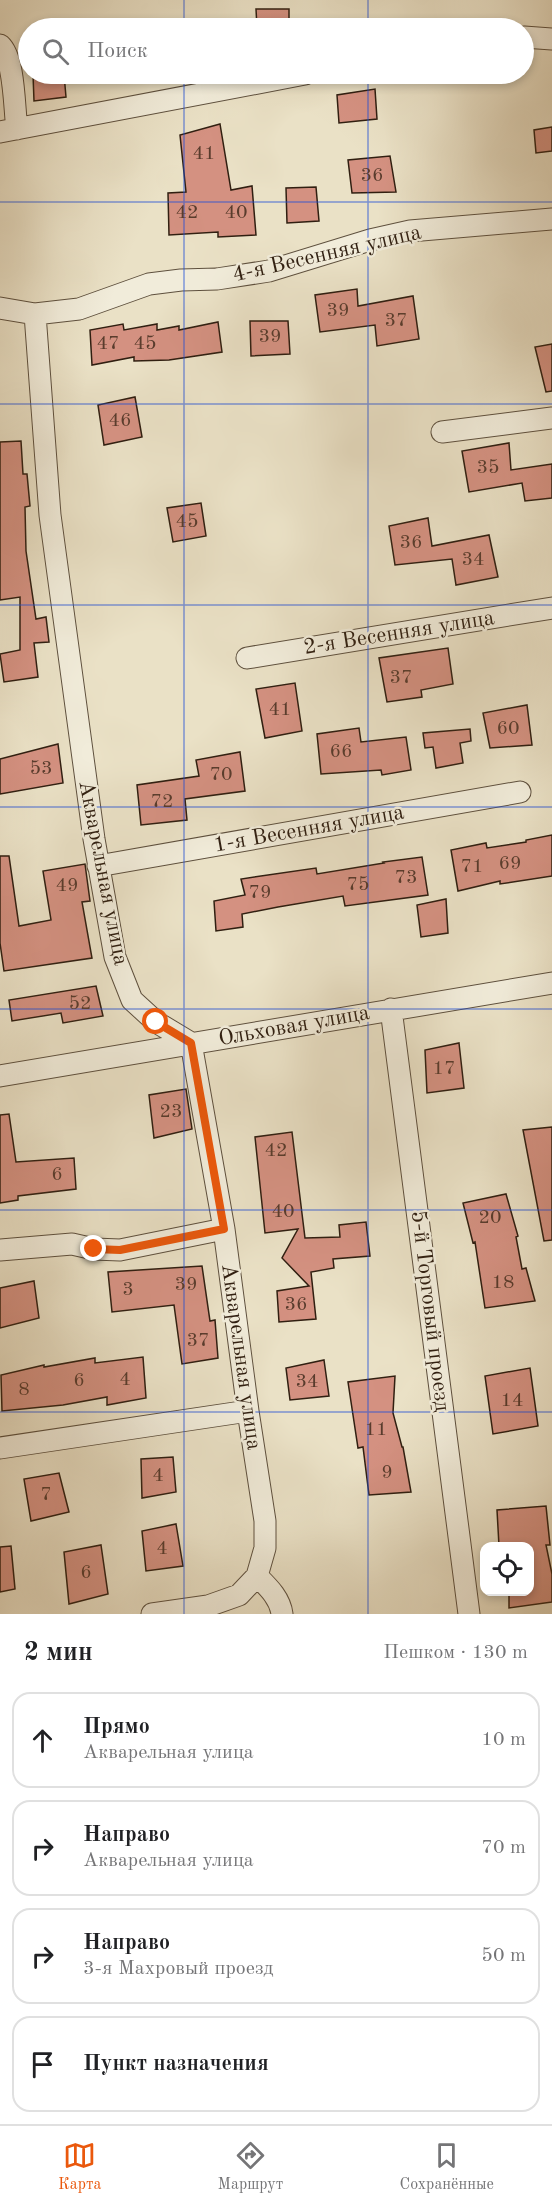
<!DOCTYPE html>
<html lang="ru">
<meta charset="utf-8">
<style>
:root{--surface:#fff;--page:#f6f6f6;--text:#202124;--muted:#757577;--line:#e0e0e0;--accent:#ea580c}
body{margin:0;font-family:"Old Standard TT",serif;background:var(--page);color:var(--text)}
.controls{position:absolute;right:18px;bottom:18px;display:grid;overflow:hidden;border-radius:12px;box-shadow:0 3px 9px #0003}
.controls button{width:54px;height:54px;display:grid;place-items:center;padding:0;border:0;border-bottom:2px solid var(--line);background:var(--surface);color:var(--text);font:30px sans-serif}
.stop{position:absolute;width:18px;height:18px;margin:-14px;border:4px solid #ea580c;border-radius:50%;background:#fff}
.stop.end{background:#ea580c;border-color:#fff;box-shadow:0 2px 6px #0008}
.list{margin:0;padding:0;list-style:none}
h2{display:flex;justify-content:space-between;align-items:center;height:78px;margin:0;padding:0 24px;font-size:26px}
h2 small{font-size:20px;font-weight:400;color:var(--muted)}
.list li{display:grid;grid-template-columns:39px 1fr auto;gap:18px;align-items:center;box-sizing:border-box;height:96px;margin:0 12px 12px;padding:0 12px;border:2px solid var(--line);border-radius:18px}
.list b{display:block;font-size:22px;white-space:nowrap}
.list p{margin:0;font-size:20px;white-space:nowrap;color:var(--muted)}
.list em{font-size:20px;font-style:normal;color:var(--muted)}
.icon{flex:none;width:33px;height:33px;fill:none;stroke:currentColor;stroke-width:2;stroke-linecap:round;stroke-linejoin:round}
.map{position:relative;flex:none;width:552px;height:1614px;overflow:hidden}
.search{position:absolute;background:var(--surface);box-shadow:0 3px 9px #0003;left:18px;right:18px;top:18px;height:66px;display:flex;align-items:center;gap:15px;box-sizing:border-box;padding:0 21px;border-radius:33px;color:var(--muted);font-size:22px}
.sheet{height:510px;background:var(--surface)}
nav{display:flex;justify-content:space-around;align-items:center;box-sizing:border-box;height:84px;border-top:2px solid var(--line);background:var(--surface);font-size:16px;color:var(--muted)}
nav a{display:grid;justify-items:center;gap:3px}
nav .on{color:var(--accent)}
.map>svg:first-child{display:block}
</style>
<div class="map">
<svg width="552" height="1614" viewBox="0 0 552 1614">
<rect width="100%" height="100%" fill="#eae1c6"/>
<filter id="stains"><feTurbulence type="fractalNoise" baseFrequency=".00333" numOctaves="4"/><feColorMatrix values="0 0 0 0 .2 0 0 0 0 .09 0 0 0 0 .02 0 0 0 .5 -.17"/></filter>
<radialGradient id="worn" r=".72"><stop offset=".6" stop-color="#630" stop-opacity="0"/><stop offset="1" stop-color="#630" stop-opacity=".3"/></radialGradient>
<path fill="#d49181" stroke="#301f11" stroke-width="1.5" d="M256,9h33v19h-32z
M33,74h31l2,23 -32,4z
M375,89l2,30 -38,4 -2,-28z
M220,124l11,66 21,-4 4,49 -38,2v-5l-49,3 -1,-42 18,-1 -6,-57z
M552,127v24l-16,2 -2,-23z
M390,156l6,36 -44,1 -4,-33z
M316,187l3,34 -32,2 -1,-35z
M357,289l1,17 55,-10 6,43 -42,7 -2,-21 -55,7 -5,-37z
M250,321h38l2,33 -39,2z
M218,322l4,30 -53,8 -35,1v-4l-42,8 -2,-35 33,-6 1,6 33,-6v6l22,-4v4z
M552,344v47l-6,1 -11,-45z
M135,397l7,40 -38,8 -6,-40z
M21,441l2,33h4l3,32 -5,1 1,44 10,68 10,-2 3,25 -15,1 4,34 -34,5 -4,-28 20,-4v-53l-20,3v-158z
M509,443l2,27 41,-6v34l-27,3 -3,-18 -53,9 -7,-41z
M201,503l5,33 -33,6 -6,-34z
M428,518l4,28 57,-11 9,42 -42,8 -4,-26 -57,6 -6,-39z
M448,648l5,36 -32,6 1,7 -35,5 -8,-44z
M295,683l7,48 -37,7 -9,-49z
M527,705l5,40 -42,3 -7,-35z
M359,728l2,14 45,-5 5,33 -29,5 -1,-5 -60,4 -4,-40z
M470,729l1,12 -11,2 3,20 -27,5 -3,-21 -8,1 -2,-15z
M58,744l5,39 -63,11v-35z
M240,752l5,39 -60,8 2,21 -46,5 -4,-40 62,-9 -3,-16z
M552,835v41l-52,8v-3l-42,10 -7,-41 35,-7 1,5 39,-6v-2z
M0,856h9l10,70 32,-6 -8,-49 42,-7 5,37 -8,1 10,56 -88,13 -4,-28z
M422,857l6,38 -83,11 -2,-10 -65,11 -36,7 1,13 -27,4 -2,-30 31,-6 -4,-16 75,-11 1,6 67,-11 -1,-1z
M446,899l2,34 -27,4 -4,-32z
M96,986l7,30 -40,7 -2,-10 -49,8 -3,-21z
M459,1043l5,45 -37,5 -2,-43z
M186,1089l6,40 -38,9 -5,-43z
M9,1114l7,48 58,-4 2,31 -58,7v4l-18,3v-88z
M552,1127v113l-8,1 -21,-111z
M292,1132l13,106 35,-1 -1,-12 27,-3 4,34 -37,3 1,9 -23,4 5,47 -37,3 -2,-31 32,-5 -27,-28 16,-29 -33,4 -10,-96z
M506,1194l12,42 -2,1 6,32 4,-1 9,33 -50,7 -10,-66 -2,1 -10,-40z
M202,1266l8,55 5,-1 3,38 -36,6 -8,-59 -62,7 -4,-40z
M34,1281l5,37 -39,10v-40z
M143,1357l3,41 -39,7v-8l-44,8 -61,6 -1,-36 43,-10v2l51,-9v5z
M324,1360l5,36 -39,4 -4,-32z
M530,1368l8,58 -45,8 -8,-58z
M395,1376l-2,37 9,34h1l8,45 -42,3 -6,-48 -5,1 -10,-66z
M173,1457l3,35 -34,6 -1,-39z
M59,1473l10,39 -38,9 -7,-42z
M546,1506l4,39h-4l6,29v28l-43,6v-16h21v-46h-31l-2,-36z
M176,1524l7,42 -37,5 -4,-40z
M101,1545l7,49 -39,10 -5,-52z
M11,1546l4,43 -15,3v-45z"/>
<g fill="none" stroke-linecap="round" stroke-linejoin="round">
<defs>
<path id="minor" d="M524,37l28,2
M0,45c15,13 14,64 17,84
M0,132l305,-58
M0,308l35,6 44,-5 70,-25 32,-4 36,-1 52,-8 101,-31 40,-9 142,-12
M35,314l15,201 44,324 21,118 17,43 24,22 35,21 33,186 24,182 17,110v27l-8,28 -18,19 -31,11 -56,8
M442,432l110,-14
M247,658l305,-50
M98,866l422,-74
M391,1009l78,605
M0,1076l552,-93
M0,1250l72,-6 22,5 26,1 104,-21
M0,1448l248,-37
M257,1576c11,11 23,22 25,38"/>
</defs>
<use href="#minor" stroke="#5e503e" stroke-width="23"/>
<use href="#minor" stroke="#f1ecda" stroke-width="21"/>
</g>
<g fill="none" stroke-linecap="round" stroke-linejoin="round">
<path stroke="#ea580c" stroke-width="8" d="M94,1249l26,1 104,-21 -33,-186 -35,-21"/>
</g>
<path fill="none" stroke="#1d4ed8" stroke-width="1.5" stroke-opacity="0.55" d="M184,0v28M368,0v28M184,74v1540M368,74v1540M0,202h552M0,404h552M0,605h552M0,807h552M0,1009h552M0,1210h552M0,1412h552"/>
<g text-anchor="middle" dominant-baseline="central" stroke-width="5" stroke-linejoin="round" paint-order="stroke">
<g font-size="20" fill="#593c2d">
<text x="204" y="154">41</text>
<text x="372" y="176">36</text>
<text x="187" y="213">42</text>
<text x="236" y="213">40</text>
<text x="338" y="311">39</text>
<text x="396" y="321">37</text>
<text x="270" y="337">39</text>
<text x="108" y="344">47</text>
<text x="145" y="344">45</text>
<text x="120" y="421">46</text>
<text x="488" y="468">35</text>
<text x="187" y="522">45</text>
<text x="411" y="543">36</text>
<text x="473" y="560">34</text>
<text x="401" y="678">37</text>
<text x="280" y="710">41</text>
<text x="508" y="729">60</text>
<text x="341" y="752">66</text>
<text x="41" y="769">53</text>
<text x="221" y="775">70</text>
<text x="162" y="802">72</text>
<text x="510" y="864">69</text>
<text x="472" y="867">71</text>
<text x="406" y="878">73</text>
<text x="358" y="885">75</text>
<text x="67" y="886">49</text>
<text x="260" y="893">79</text>
<text x="80" y="1004">52</text>
<text x="444" y="1069">17</text>
<text x="171" y="1112">23</text>
<text x="276" y="1151">42</text>
<text x="57" y="1175">6</text>
<text x="283" y="1212">40</text>
<text x="490" y="1218">20</text>
<text x="503" y="1283">18</text>
<text x="186" y="1285">39</text>
<text x="128" y="1290">3</text>
<text x="296" y="1305">36</text>
<text x="198" y="1341">37</text>
<text x="125" y="1380">4</text>
<text x="79" y="1381">6</text>
<text x="307" y="1382">34</text>
<text x="24" y="1390">8</text>
<text x="512" y="1401">14</text>
<text x="376" y="1430">11</text>
<text x="387" y="1473">9</text>
<text x="158" y="1476">4</text>
<text x="46" y="1495">7</text>
<text x="162" y="1549">4</text>
<text x="86" y="1573">6</text>
</g>
<g font-size="22" fill="#301f11" stroke="#f1ecda">
<text transform="translate(327 254) rotate(-13)">4-я Весенняя улица</text>
<text transform="translate(399 633) rotate(-9)">2-я Весенняя улица</text>
<text transform="translate(309 829) rotate(-10)">1-я Весенняя улица</text>
<text transform="translate(103 873) rotate(79)">Акварельная улица</text>
<text transform="translate(294 1026) rotate(-10)">Ольховая улица</text>
<text transform="translate(430 1311) rotate(83)">5-й Торговый проезд</text>
<text transform="translate(241 1357) rotate(82)">Акварельная улица</text>
</g>
</g>
<rect width="100%" height="100%" filter="url(#stains)"/>
<rect width="100%" height="100%" fill="url(#worn)"/>
</svg>
<div class="controls">
<button><svg class="icon" aria-label="locate" viewBox="0 0 24 24"><circle cx="12" cy="12" r="6"/><path d="M12 2v4M12 18v4M2 12h4M18 12h4"/></svg></button>
</div>
<div class="stop" style="left:156px;top:1022px"></div>
<div class="stop end" style="left:94px;top:1249px"></div>
<div class="search"><svg class="icon" aria-label="search" viewBox="0 0 24 24"><circle cx="10" cy="10" r="6"/><path d="M15 15l6 6"/></svg>Поиск</div>
</div>
<section class="sheet">
<h2>2 мин<small>Пешком · 130 m</small></h2>
<ul class="list">
<li><svg class="icon" aria-label="ahead" viewBox="0 0 24 24"><path d="M12 20V5M6 11l6-6 6 6"/></svg><div><b>Прямо</b><p>Акварельная улица</p></div><em>10 m</em></li>
<li><svg class="icon" aria-label="right" viewBox="0 0 24 24"><path d="M7 20v-9h11M14 6l5 5-5 5"/></svg><div><b>Направо</b><p>Акварельная улица</p></div><em>70 m</em></li>
<li><svg class="icon" aria-label="right" viewBox="0 0 24 24"><path d="M7 20v-9h11M14 6l5 5-5 5"/></svg><div><b>Направо</b><p>3-я Махровый проезд</p></div><em>50 m</em></li>
<li><svg class="icon" aria-label="arrive" viewBox="0 0 24 24"><path d="M6 21V4h12l-3 4 3 4H6"/></svg><div><b>Пункт назначения</b></div></li>
</ul>
</section>
<nav>
<a class="on"><svg class="icon" aria-label="map" viewBox="0 0 24 24"><path d="M3 6l6-2 6 2 6-2v14l-6 2-6-2-6 2zM9 4v14M15 6v14"/></svg>Карта</a>
<a><svg class="icon" aria-label="directions" viewBox="0 0 24 24"><path d="M12 3l9 9-9 9-9-9zM9 14v-3h6M13 9l2 2-2 2"/></svg>Маршрут</a>
<a><svg class="icon" aria-label="saved" viewBox="0 0 24 24"><path d="M7 4h10v16l-5-4-5 4z"/></svg>Сохранённые</a>
</nav>
